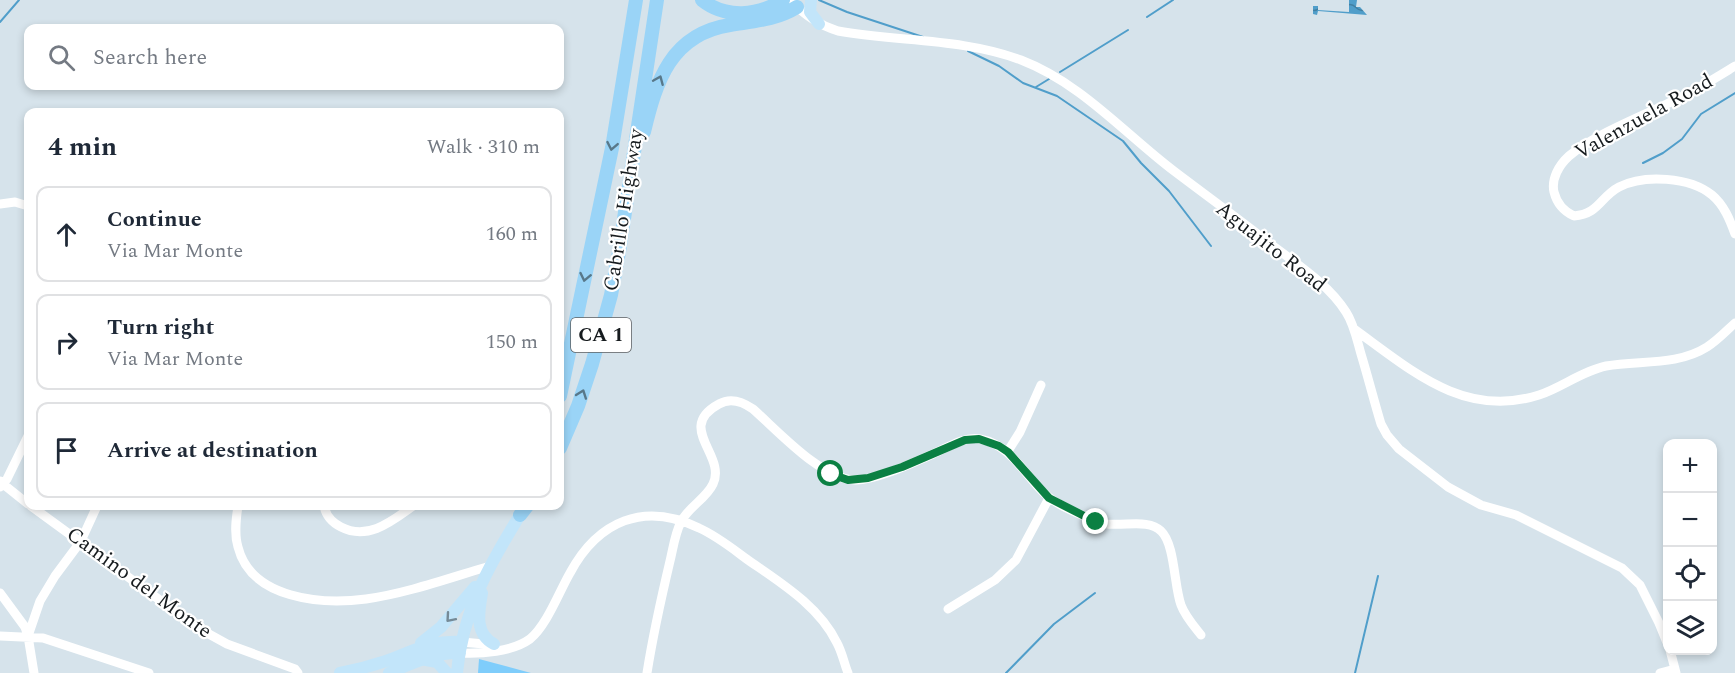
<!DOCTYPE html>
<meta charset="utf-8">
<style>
:root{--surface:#fff;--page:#f2f2f3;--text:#1f2937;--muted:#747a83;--line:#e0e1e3}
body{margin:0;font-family:Spectral,serif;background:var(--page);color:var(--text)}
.controls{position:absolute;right:18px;bottom:18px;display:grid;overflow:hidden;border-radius:12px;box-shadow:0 3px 9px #0003}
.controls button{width:54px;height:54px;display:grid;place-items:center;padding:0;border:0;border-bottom:2px solid var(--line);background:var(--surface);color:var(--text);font:30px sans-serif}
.stop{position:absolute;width:18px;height:18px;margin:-14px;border:4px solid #0b8043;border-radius:50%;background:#fff}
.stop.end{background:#0b8043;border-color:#fff;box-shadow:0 2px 6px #0008}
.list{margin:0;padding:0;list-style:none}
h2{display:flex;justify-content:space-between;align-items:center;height:78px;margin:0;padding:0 24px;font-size:26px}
h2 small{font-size:20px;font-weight:400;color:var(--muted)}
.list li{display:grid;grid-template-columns:39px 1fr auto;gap:18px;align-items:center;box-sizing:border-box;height:96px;margin:0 12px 12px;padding:0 12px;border:2px solid var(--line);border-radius:12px}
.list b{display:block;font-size:22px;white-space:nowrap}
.list p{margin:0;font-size:20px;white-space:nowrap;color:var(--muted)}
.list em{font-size:20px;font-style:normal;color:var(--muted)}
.icon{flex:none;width:33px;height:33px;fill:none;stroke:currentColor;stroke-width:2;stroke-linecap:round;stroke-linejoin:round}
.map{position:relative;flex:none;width:1735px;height:673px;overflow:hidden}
.search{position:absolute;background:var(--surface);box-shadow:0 3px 9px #0003;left:24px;top:24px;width:540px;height:66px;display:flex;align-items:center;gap:15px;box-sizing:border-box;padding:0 21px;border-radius:12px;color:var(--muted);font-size:22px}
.panel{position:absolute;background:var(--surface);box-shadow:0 3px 9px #0003;left:24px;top:108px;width:540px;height:402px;border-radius:12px}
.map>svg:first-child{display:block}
</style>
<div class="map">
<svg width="1735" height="673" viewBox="0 0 1735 673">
<defs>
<pattern id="water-waves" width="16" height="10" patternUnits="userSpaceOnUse" patternTransform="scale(1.5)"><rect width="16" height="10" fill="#509eca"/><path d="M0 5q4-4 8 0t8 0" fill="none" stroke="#4180a3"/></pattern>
</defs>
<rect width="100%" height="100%" fill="#d6e3eb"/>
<path fill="#7fcdfb" d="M479,659l52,14h-53z"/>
<path fill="url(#water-waves)" d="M1349,0h8l-1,7h4l7,8 -49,-4 -1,4 -4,-1v-8h5v4l31,2z"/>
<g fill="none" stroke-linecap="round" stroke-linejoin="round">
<path stroke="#509eca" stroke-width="2" d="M819,0l28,12 76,25
M1147,17l26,-17
M0,22l19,-22
M968,51l31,15 24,17 34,13 66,45 18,22 28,28 42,55
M1060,72l68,-42
M1036,87l13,-8
M1643,163l20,-10 19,-14 19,-25 34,-21
M1006,673l48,-49 41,-31
M1355,673l23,-97"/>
<path stroke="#fff" stroke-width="9" d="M790,0c14,15 28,25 48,31 61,11 124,7 183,29 60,23 103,73 153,111 33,25 66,49 98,74 26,20 56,39 74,67 8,12 11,28 15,42 7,23 13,47 20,70l6,11 12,14 49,38 33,18 35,10 106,53 18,17 19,38 9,22
M1735,66c-18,11 -37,23 -56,32 -31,16 -85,36 -110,58 -10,9 -18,23 -15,36 3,12 9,19 20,24 25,-2 26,-19 45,-29 25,-13 71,-10 93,8 12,10 18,25 23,39
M0,204l15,-2 13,4
M1354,329c57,41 110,90 185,66 22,-7 43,-24 67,-29 34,-6 71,0 101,-19 11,-7 19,-16 28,-24
M1008,451l12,-19 21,-47
M0,481l3,3 4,-5 21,-43
M0,487l3,-3 25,20
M31,506l167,122 29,16 68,25 3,4
M238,506c-2,13 -4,28 0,41 13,52 84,58 128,52 42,-6 83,-21 124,-33
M324,506c2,10 7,16 17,21 27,14 51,-6 72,-21
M0,593l25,34 3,9 6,37
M948,609l47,-29 21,-20 33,-62
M0,636l43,2 106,35
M28,636l12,-35 15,-25 26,-35 16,-35
M462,642l33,3
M1670,650l6,23
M460,653c21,1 52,-1 70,-14 17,-14 29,-47 40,-66 28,-52 74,-72 129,-45 18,8 34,21 49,32 33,23 71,46 89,83 5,9 7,20 11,30
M647,673c6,-38 14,-74 23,-112 3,-12 5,-28 11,-39 7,-15 25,-23 32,-38 14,-29 -38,-56 6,-80 12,-7 24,-2 34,5 24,21 70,72 103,71 21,0 56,-17 77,-26 14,-6 30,-18 47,-15 31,6 43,34 64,54 12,12 32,19 48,27 22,11 54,-4 69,11 14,13 13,55 20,74 4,11 12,20 20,30
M1660,673l15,-4"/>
<path stroke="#c2e5fa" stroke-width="12" d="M811,0l-1,12 9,12
M482,593c-3,19 -8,40 12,51
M421,643l20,-16 34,-40
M426,660l11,2 10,11
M340,673c16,-3 31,-7 46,-12 28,-10 44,-21 76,-19
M389,673c21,-9 47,-21 71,-20
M457,673c5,-60 32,-108 63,-158"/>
<path stroke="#9ad4f7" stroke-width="14" d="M702,0c24,19 56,16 81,0
M644,132c12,-51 27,-98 86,-107 24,-4 46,-5 67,-18
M560,396l52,-248 24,-148
M560,448l18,-42 14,-42 19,-69 8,-43 38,-252
M520,515l7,-9"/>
</g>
<defs><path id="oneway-chevron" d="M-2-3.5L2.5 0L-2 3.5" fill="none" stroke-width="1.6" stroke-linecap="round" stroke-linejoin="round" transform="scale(1.5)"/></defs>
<g stroke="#58788a">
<use href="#oneway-chevron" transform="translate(659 80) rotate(-67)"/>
<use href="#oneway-chevron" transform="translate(612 146) rotate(101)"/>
<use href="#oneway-chevron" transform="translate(585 277) rotate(102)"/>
<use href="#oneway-chevron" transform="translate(582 394) rotate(-70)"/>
</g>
<use stroke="#758a97" href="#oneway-chevron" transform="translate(450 618) rotate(131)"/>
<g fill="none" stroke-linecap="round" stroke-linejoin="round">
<path stroke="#0b8043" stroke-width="8" d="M831,474l17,6 20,-2 34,-11 63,-27 14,-1 20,7 9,6 41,46 47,24"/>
</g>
<g text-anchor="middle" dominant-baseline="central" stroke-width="4.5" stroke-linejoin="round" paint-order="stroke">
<rect fill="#fff" stroke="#5c5f62" stroke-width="1.5" x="571" y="318" width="60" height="34" rx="4.5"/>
<g font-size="20" font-weight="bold" fill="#161b1e">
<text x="601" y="335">CA 1</text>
</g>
<g font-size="21" fill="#161b1e" stroke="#fff">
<text transform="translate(1644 117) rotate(-29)">Valenzuela Road</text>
<text transform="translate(624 210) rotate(-81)">Cabrillo Highway</text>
<text transform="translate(1271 247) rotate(38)">Aguajito Road</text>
<text transform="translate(139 583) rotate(36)">Camino del Monte</text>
</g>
</g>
</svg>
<div class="controls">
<button>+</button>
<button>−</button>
<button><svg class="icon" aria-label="locate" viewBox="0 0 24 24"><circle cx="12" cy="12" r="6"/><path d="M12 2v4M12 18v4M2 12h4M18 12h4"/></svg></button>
<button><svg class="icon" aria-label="layers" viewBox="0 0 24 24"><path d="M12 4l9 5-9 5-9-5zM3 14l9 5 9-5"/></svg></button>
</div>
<div class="stop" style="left:831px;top:474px"></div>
<div class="stop end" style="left:1096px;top:522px"></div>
<div class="search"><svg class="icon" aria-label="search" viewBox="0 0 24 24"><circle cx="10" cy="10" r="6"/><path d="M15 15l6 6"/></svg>Search here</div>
<section class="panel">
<h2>4 min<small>Walk · 310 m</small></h2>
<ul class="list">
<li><svg class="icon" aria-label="ahead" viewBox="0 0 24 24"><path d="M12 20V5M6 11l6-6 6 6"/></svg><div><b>Continue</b><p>Via Mar Monte</p></div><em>160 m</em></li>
<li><svg class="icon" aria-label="right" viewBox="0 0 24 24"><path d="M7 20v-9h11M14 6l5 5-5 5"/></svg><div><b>Turn right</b><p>Via Mar Monte</p></div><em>150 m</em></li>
<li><svg class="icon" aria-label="arrive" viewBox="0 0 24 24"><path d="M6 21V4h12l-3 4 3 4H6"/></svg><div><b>Arrive at destination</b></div></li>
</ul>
</section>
</div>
